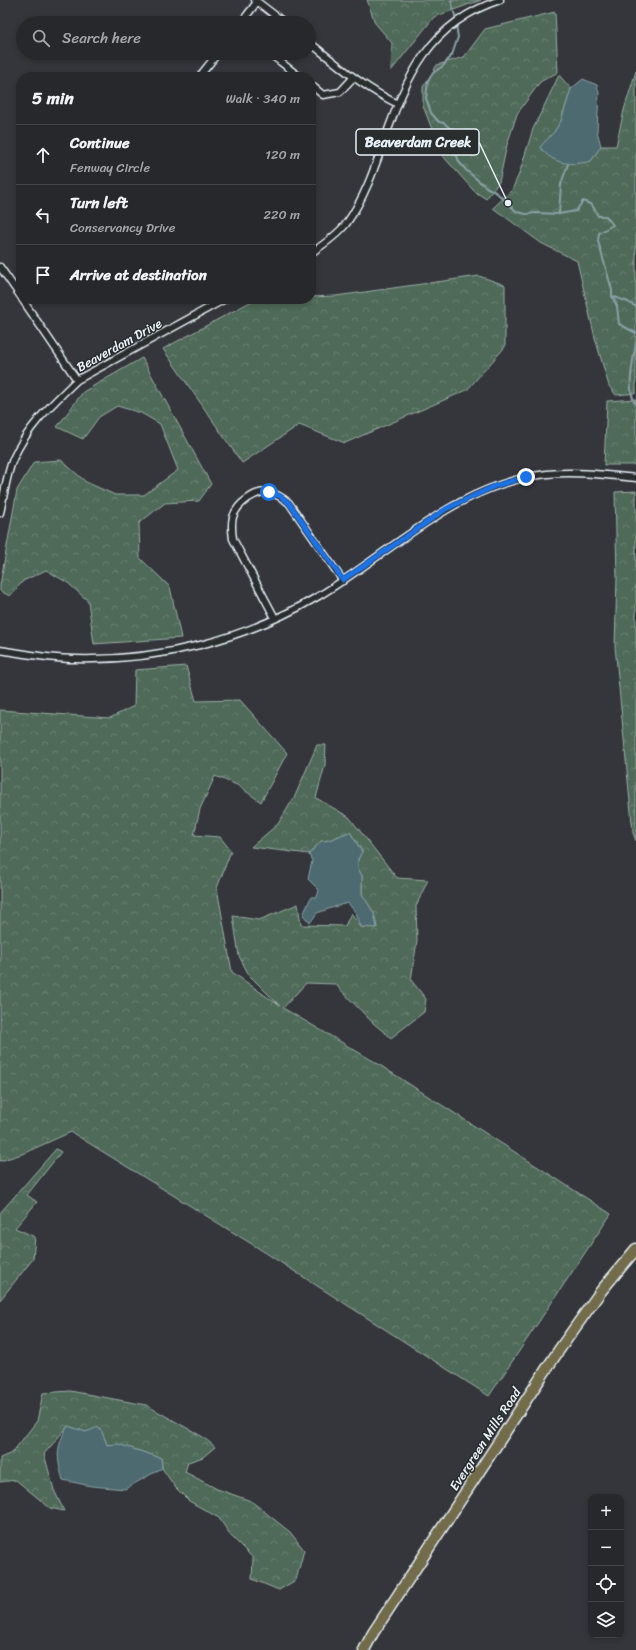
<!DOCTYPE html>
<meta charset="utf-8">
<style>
:root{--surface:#27282c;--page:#333438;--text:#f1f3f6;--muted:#a4a6a9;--line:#434448}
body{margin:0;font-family:Sriracha,sans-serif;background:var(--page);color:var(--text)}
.controls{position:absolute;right:12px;bottom:12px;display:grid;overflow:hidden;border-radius:8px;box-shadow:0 2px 6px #0003}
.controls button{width:36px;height:36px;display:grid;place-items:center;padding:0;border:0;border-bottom:1px solid var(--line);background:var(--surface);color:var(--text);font:20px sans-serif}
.stop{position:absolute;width:12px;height:12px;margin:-9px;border:3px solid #1a73e8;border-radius:50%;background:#fff}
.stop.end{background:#1a73e8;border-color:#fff;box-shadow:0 1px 4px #0008}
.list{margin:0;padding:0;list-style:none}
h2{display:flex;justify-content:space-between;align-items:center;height:52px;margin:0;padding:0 16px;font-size:17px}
h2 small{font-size:13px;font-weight:400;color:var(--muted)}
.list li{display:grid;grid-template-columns:26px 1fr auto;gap:12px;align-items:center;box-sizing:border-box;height:60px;padding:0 16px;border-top:1px solid var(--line)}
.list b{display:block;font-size:15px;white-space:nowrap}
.list p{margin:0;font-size:13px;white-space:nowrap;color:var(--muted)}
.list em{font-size:13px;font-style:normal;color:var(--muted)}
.icon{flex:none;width:22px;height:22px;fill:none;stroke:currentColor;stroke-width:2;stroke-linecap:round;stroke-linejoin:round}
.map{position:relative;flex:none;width:636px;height:1650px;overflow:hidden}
.search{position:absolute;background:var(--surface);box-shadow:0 2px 6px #0003;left:16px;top:16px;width:300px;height:44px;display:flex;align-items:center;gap:10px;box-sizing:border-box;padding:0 14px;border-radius:22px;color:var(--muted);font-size:15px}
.panel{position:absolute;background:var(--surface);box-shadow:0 2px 6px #0003;left:16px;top:72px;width:300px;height:232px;border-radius:16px}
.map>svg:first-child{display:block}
</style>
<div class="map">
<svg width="636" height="1650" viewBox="0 0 636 1650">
<defs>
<pattern id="forest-crowns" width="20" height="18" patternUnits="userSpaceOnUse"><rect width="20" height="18" fill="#4f6a59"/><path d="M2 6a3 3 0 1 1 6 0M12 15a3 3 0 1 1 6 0" fill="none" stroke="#688072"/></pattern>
</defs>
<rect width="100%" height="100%" fill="#34363b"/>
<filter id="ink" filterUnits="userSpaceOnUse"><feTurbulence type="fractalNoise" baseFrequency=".025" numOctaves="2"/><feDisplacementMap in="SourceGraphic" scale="8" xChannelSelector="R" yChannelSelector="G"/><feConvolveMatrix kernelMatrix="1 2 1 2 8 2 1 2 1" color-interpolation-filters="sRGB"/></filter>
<g filter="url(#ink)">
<path fill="url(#forest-crowns)" stroke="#9caea8" d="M367,0h114l-47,17 -43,54 1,-28 -17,-20z
M555,12l3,60 -18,10 -23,32 -10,31 -8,37 -13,17 -12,-8 -32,-36 -19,-49v-19l14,-22 27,-8 21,-28z
M636,71v322l-20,2 -7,-9 -14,-48 -18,-77 -36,-18 -48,-35 19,-18 7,-16 14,-45 26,-54 12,14 -10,32 -7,11 -13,15c13,19 30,16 50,14l10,-15h15l8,-36z
M479,276l26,9v62l-38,43 -122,53 -46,-18 -57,38 -79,-114 89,-48 59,-2v-2l25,-1z
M142,358l69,126 -12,17 -34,2 -26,20 1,35 30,29 11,51 -87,6 -6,-43 -20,-18 -22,-13 -23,11 -13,15 -10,-5v-6l17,-95 17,-28 27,-2 25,22 29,13h29l34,-25 -18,-46 -19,-11 -24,-7 -18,11 -16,22 -26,-12 26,-35z
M636,399v66h-32l3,-64z
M636,491v350l-3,-8 -18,-187 2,-68 -2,-86z
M186,666l10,35 44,-1 47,53 -26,49 -24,-17 -22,-9 -15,33 -6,26 26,2 11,14 -14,37 15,84 48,34 -31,-31 -10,-19 -6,-40 26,4 39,-16 3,21 44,1 6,-13 10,14 16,1 -3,-15 -12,-19v-18l-4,-8v-9l4,-8 -12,-19c-11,3 -18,9 -29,9l-12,13 -58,-7 27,-23 17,-28 22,-51h9l-1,20 -9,33 33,19 48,61 31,2 -12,26 1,35 -6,39 15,19 -2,13 -33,26 -19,-16 -37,-38 -29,-1 -23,25 92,54 236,152 -122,182 -234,-150 -184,-114 -49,22 -22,7v-451l110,8 24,-12 1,-36z
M56,1149l5,3 -34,43 10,7 -22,26 20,9 -2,22 -33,41v-87z
M70,1391l76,14 57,32 12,10 -12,10 -15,5 -3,10 32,17 34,12 39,31 14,18 -8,30 -17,10 -27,-11 1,-21 -22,-22 -12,-18 -30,-17 -14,-14 -13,-19 -1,-10 -43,-14 -11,1 -5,-13h-16l-18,-6 -24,28 10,36 10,21 -14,-3 -34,-28 -16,2v-24l12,-5 25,-32 6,-28z"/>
<path fill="#4d6b71" stroke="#8ba1a7" d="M583,79l14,6 2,8 -2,38 4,15 -10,15c-19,5 -38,4 -51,-14l14,-15 7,-11 10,-32z
M350,832l12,20 -4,7v9l4,8v18l12,19 3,15 -16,-1 -5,-14 -8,-10 -8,2 -23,8 -7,10 -7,-8 8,-18h6l2,-7 -11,-11 4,-18 -3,-7 12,-13c11,0 18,-6 29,-9z
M68,1426l18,6 12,-5 4,5 5,13 11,-1 43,14 1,10 -37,21 -34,-3 -28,-6c-7,-23 -7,-34 5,-54z"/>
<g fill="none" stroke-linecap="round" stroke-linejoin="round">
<path stroke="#8ba1a7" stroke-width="2" d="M451,0l5,20
M456,25l2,12 -6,18 -9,11 -10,7 -5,8 -2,17 5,15 8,9 5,1 7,6 4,10 1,14 3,9 8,9 19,16 11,6 20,19 9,2 10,-1 23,1 17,-3 7,-10 9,4 6,11h8l7,9 -14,8 -1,8 14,49v6l5,10 2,18 17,9
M559,214l2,-30 7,-20
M612,296l16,6 8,5
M636,342c-2,17 -11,48 0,62"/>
<defs>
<path id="minor" d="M255,0l30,23
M241,23l16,-21
M309,42c29,23 55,46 89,62
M269,53l31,24
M199,77l19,-24
M311,85l12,10 17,-3 13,-14
M311,253c12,-8 26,-18 35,-29 18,-25 28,-54 38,-83 23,-65 45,-118 116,-141
M0,267l21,30
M22,299l55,81
M0,513c4,-17 6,-37 13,-54 14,-32 39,-55 64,-79l148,-81
M275,618l-42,-79c-1,-7 -2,-15 0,-22 4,-13 23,-28 37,-24 7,1 13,5 19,10l54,78
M0,650c25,4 50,9 75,9 85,2 169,-19 242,-62 76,-45 139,-113 230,-123 30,-3 60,1 89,4"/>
<path id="primary" d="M364,1650l9,-17 186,-283 42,-59 35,-42"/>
</defs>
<use href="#minor" stroke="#e8f1f8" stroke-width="9"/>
<use href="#primary" stroke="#e8f1f8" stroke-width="13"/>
<use href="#minor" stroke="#2a2d2e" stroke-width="6"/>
<use href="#primary" stroke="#726c4b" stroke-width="10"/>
</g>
</g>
<g fill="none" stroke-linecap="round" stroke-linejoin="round" filter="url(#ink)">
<path stroke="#1a73e8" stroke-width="5" d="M269,492l11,4 9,7 54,77 103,-71 49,-23 31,-9"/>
</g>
<g text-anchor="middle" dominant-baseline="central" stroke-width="3" stroke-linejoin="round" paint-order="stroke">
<g font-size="13" fill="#e8f1f8" stroke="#2a2d2e">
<text transform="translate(119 345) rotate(-29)">Beaverdam Drive</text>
<text transform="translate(485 1439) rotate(-57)">Evergreen Mills Road</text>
</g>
</g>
<path fill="none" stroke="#e8f1f8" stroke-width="1.5" d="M508 203L479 142"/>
<circle fill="#e8f1f8" stroke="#2a2d2e" stroke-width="1.5" cx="508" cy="203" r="4"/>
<rect fill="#2a2d2e" stroke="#e8f1f8" stroke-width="1.5" x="356" y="129" width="123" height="26" rx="4"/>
<g font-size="14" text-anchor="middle" font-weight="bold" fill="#e8f1f8">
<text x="418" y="147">Beaverdam Creek</text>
</g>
</svg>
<div class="controls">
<button>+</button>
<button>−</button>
<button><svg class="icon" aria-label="locate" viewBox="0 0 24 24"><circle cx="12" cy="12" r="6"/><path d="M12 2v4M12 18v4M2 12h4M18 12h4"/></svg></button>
<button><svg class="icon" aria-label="layers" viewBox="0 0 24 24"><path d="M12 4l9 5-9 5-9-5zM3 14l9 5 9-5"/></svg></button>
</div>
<div class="stop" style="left:269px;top:492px"></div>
<div class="stop end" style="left:526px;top:477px"></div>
<div class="search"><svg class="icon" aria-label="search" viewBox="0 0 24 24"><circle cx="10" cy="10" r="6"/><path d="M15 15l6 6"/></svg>Search here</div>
<section class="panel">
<h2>5 min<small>Walk · 340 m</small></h2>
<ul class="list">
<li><svg class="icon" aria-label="ahead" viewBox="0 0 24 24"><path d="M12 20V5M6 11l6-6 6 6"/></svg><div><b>Continue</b><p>Fenway Circle</p></div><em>120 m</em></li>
<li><svg class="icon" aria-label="left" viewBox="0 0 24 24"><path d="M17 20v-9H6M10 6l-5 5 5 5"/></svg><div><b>Turn left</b><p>Conservancy Drive</p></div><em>220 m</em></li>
<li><svg class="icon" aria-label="arrive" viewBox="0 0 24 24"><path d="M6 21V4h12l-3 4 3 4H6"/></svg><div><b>Arrive at destination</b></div></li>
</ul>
</section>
</div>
